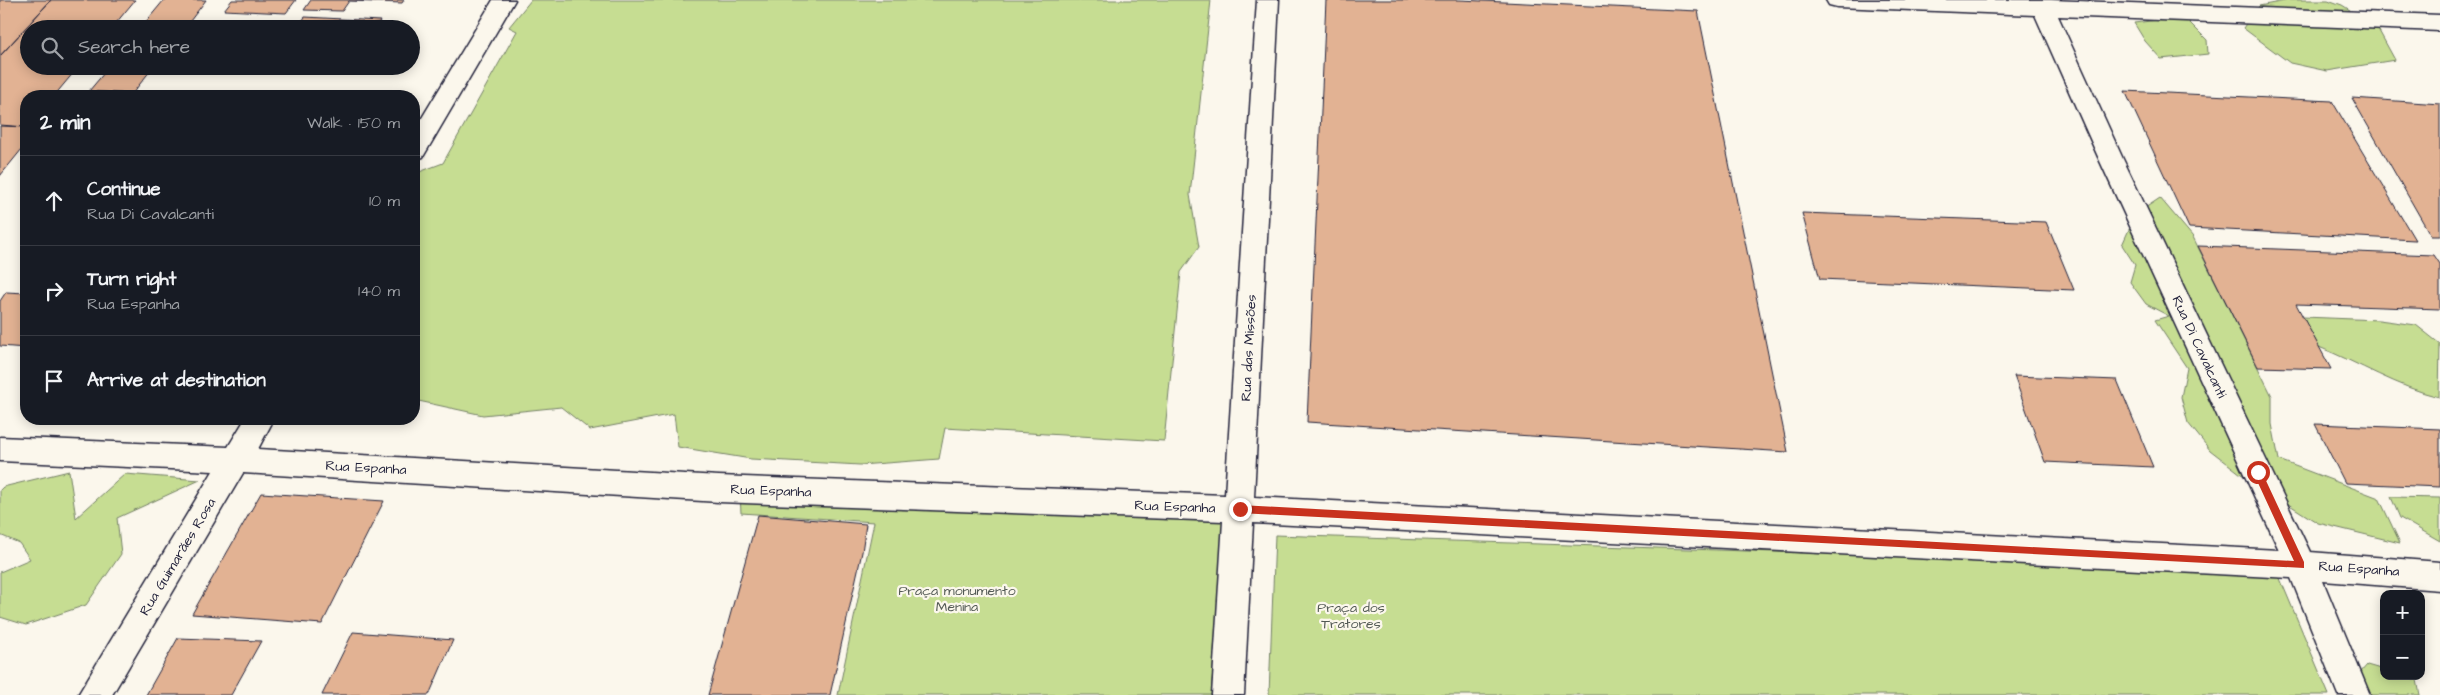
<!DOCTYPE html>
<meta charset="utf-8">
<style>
:root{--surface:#171b24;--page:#242831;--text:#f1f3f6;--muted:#9ea1a6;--line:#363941}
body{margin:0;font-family:"Architects Daughter",sans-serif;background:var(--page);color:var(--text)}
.controls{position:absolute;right:15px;bottom:15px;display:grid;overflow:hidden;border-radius:10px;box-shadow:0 2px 12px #0003}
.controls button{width:45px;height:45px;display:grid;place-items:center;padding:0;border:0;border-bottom:1px solid var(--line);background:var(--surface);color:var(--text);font:25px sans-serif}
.stop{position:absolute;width:15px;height:15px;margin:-11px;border:4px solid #c8321e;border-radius:50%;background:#fff}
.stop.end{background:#c8321e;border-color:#fff;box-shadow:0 1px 5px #0008}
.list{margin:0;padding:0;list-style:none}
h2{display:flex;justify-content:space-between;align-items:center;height:65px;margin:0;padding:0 20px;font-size:21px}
h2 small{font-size:16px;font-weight:400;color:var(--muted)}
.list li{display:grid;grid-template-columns:32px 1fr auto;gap:15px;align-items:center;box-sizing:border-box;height:90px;padding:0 20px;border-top:1px solid var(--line)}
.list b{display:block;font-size:19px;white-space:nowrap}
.list p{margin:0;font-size:16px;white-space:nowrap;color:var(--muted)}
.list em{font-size:16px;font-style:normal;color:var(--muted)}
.icon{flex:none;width:28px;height:28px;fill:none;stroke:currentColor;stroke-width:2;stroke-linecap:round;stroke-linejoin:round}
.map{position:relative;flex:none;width:2440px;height:695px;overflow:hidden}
.search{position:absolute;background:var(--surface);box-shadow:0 2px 12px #0003;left:20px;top:20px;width:400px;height:55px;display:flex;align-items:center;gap:12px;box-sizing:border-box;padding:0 18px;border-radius:28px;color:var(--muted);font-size:19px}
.panel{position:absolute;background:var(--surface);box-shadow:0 2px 12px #0003;left:20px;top:90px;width:400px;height:335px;border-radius:20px}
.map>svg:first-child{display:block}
</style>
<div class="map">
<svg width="2440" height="695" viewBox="0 0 2440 695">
<rect width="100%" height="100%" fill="#fbf7ec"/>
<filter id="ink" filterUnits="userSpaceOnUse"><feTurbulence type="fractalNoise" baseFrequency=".02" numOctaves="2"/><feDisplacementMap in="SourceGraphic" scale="10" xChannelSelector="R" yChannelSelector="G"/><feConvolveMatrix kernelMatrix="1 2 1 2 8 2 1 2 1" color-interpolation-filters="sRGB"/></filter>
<g filter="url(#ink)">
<path fill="#c6dd92" stroke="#748066" d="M531,0h680l-21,195 9,52 -18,25 -17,169 -219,-13 -6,31 -79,6 -109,-6 -73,-12 -4,-33 -84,16 -29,-23 -78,8 -69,-15v-191l5,-4 -5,-6v-25l29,-11 74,-132 -8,-4z
M2290,0h38l14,5 35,22 18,33 -68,11 -37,-8 -47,-35 16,-22z
M2184,17l23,23 1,14 -47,5 -16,-18 -11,-18z
M2160,198l33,39 79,159v28l7,36 100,38 21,45 -82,-20 -77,-49 -31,-24 -22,-27 -7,-26 6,-29 -32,-48 14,-4 -23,-12 -16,-22 5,-17 -13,-20 14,-31z
M2303,317l76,3 37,5 24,19 -1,53c-42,-10 -80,-34 -120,-50z
M69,471l7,47 49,-44 75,6 -83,38 4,36 -35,51 -60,20 -26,-8v-45l30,-13 -11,-16 -19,-8v-45l3,-3z
M740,494l484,21 -13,180h-373l36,-173 -133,-9z
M2391,497l49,1v43l-40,-23z
M1275,535l1001,34 53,126h-1060z
M2367,665l17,5v6h20l13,4 3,15h-79z"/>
<path fill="#e2b293" stroke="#22223b" d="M0,0h51l-51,56z
M51,0h84l-24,29h-82v37h50l-25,30h-28v31l-26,-2v-69z
M164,0h42l-22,29h-44z
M232,0h64l-10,13 -62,-3z
M311,0h93l-2,3 -53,-2 -7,10 -38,-1z
M1326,0h134l238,11 90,441 -481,-30z
M305,17l75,4 -5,8h-79z
M110,66h44l-22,28 -43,-3z
M288,66h61l-2,4z
M2125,91l207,10 83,139 -226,-12z
M2352,98l88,6v132h-9z
M0,126l26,1v17l-26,32z
M1802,213l244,9 28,68 -254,-11z
M2198,246l236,9 6,9v45l-144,-5 35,65 -73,-2z
M6,292l20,1v55l-26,-2v-45z
M2014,376l103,4 36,87 -108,-5z
M2315,424l125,5v58l-95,-4z
M261,493l123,8 -62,123 -130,-10z
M758,515l108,9 -4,28 -32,143h-122z
M353,632l100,8 -24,55h-107z
M178,638l83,3 -30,54h-85z"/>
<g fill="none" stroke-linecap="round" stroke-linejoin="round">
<defs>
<path id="minor" d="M493,0h22l-92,157 -9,3v-29z
M1257,0h22l-25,497 1025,53 -180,-391 -64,-144 -198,-8 -8,-2 -3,-5h225l389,15v16l-382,-15 65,143 187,393 130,10v28l-117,-9 47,114h-32l-47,-117 -1038,-55 -9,172h-32l11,-174 -504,-19 -476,-29 -131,222h-34l135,-224 -213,-10v-24l228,10 17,-28h29l-16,30 461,27 506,19z"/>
</defs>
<use href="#minor" stroke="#22223b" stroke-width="3"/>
<use href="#minor" fill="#fbf7ec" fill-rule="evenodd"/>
</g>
</g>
<path fill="#c8321e" d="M2258,469l3,1 43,92v6l-1064,-55 -5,-4 5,-4 1054,56 -41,-89z"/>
<g text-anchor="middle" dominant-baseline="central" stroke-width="4.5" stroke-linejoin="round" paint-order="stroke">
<g font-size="14" fill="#22223b" stroke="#fbf7ec">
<text transform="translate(2199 347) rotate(65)">Rua Di Cavalcanti</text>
<text transform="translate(1249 348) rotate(-87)">Rua das Missões</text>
<text transform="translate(366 468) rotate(3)">Rua Espanha</text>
<text transform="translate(771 491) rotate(2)">Rua Espanha</text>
<text transform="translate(1175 507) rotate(2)">Rua Espanha</text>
<text transform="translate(178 557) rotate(-59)">Rua Guimarães Rosa</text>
<text transform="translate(2359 569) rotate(4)">Rua Espanha</text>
</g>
<g font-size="14" fill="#535a55" stroke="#fbf7ec">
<text x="957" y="591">Praça monumento<tspan x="957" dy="16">Menina</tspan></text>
<text x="1351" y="608">Praça dos<tspan x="1351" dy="16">Tratores</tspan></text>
</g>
</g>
</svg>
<div class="controls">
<button>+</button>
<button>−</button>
</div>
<div class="stop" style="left:2258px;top:472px"></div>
<div class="stop end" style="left:1240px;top:509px"></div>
<div class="search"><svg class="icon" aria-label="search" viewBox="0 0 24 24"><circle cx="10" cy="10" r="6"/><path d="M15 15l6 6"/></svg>Search here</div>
<section class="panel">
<h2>2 min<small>Walk · 150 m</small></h2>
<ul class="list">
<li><svg class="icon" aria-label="ahead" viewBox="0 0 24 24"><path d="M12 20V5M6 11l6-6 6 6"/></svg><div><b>Continue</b><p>Rua Di Cavalcanti</p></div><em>10 m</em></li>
<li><svg class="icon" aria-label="right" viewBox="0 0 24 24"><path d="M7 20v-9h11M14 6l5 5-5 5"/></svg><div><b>Turn right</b><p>Rua Espanha</p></div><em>140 m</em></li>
<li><svg class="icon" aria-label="arrive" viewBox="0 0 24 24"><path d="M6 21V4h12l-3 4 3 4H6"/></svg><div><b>Arrive at destination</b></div></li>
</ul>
</section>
</div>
